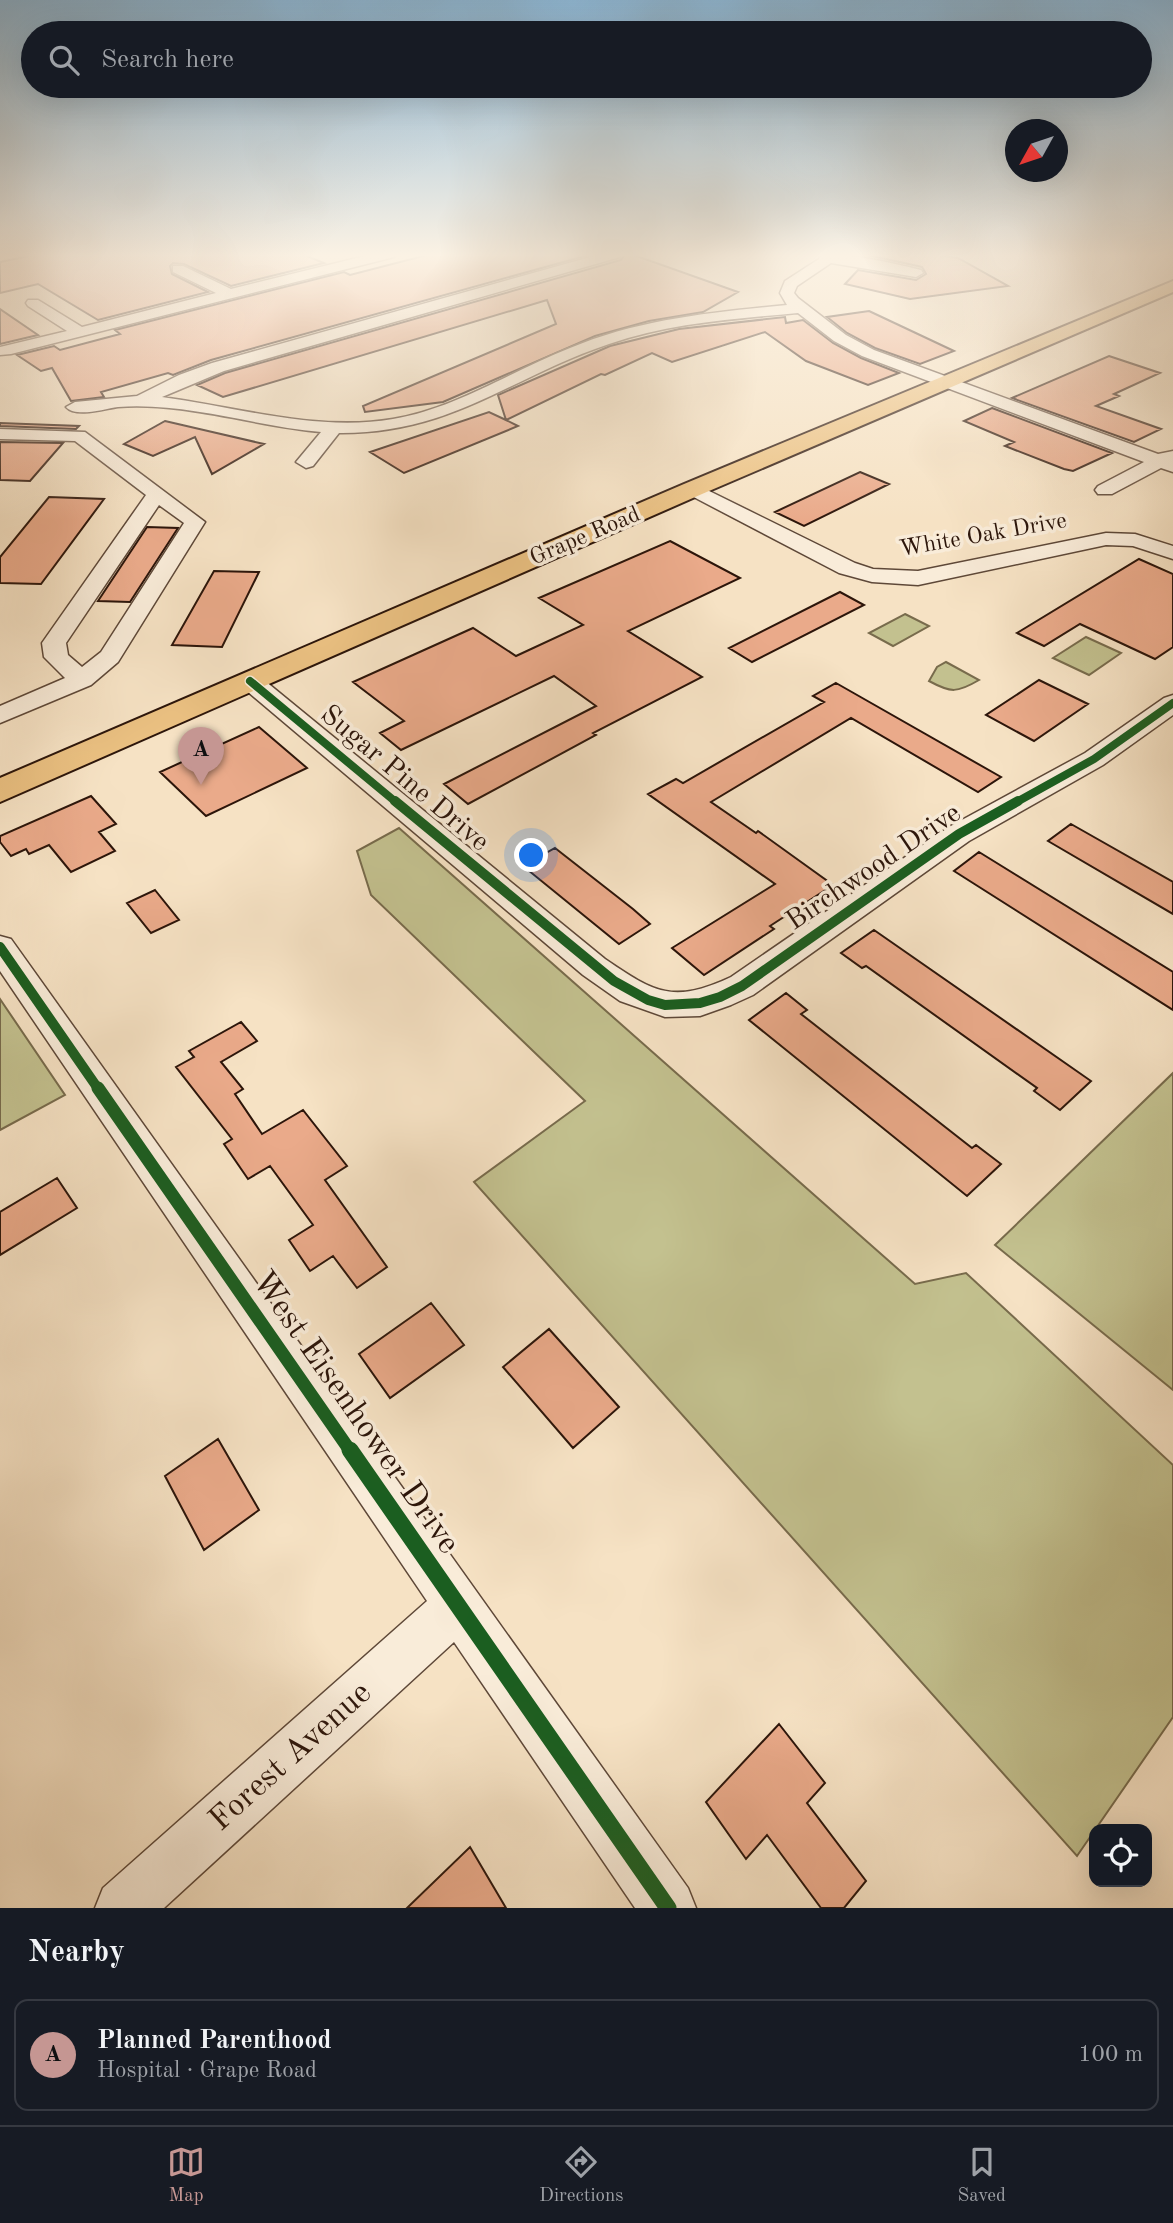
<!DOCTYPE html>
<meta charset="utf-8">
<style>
:root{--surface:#171b24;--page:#242831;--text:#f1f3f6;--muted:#9ea1a6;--line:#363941;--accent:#c59692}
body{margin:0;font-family:"Old Standard TT",serif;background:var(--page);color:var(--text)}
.controls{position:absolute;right:21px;bottom:21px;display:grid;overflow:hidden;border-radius:14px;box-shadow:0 7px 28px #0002}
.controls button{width:63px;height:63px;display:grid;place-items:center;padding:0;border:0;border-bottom:2px solid var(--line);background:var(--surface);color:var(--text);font:35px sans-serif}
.compass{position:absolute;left:1005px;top:119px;width:63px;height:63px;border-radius:50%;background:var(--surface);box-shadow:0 7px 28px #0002;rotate:230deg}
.you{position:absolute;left:532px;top:856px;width:24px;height:24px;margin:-18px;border:5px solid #fff;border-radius:50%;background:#1a73e8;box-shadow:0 0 0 10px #1a73e833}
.badge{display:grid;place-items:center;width:46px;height:46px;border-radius:50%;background:var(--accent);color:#111;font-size:23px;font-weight:700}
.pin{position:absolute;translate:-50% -58px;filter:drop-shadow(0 2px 4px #0008)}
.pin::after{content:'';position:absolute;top:37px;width:24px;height:21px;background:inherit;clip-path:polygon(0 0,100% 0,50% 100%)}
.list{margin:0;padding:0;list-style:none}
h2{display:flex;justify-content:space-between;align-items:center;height:91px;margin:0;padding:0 28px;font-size:30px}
h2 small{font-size:23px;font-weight:400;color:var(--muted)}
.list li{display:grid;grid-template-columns:46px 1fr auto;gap:21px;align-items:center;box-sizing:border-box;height:112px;margin:0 14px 14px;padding:0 14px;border:2px solid var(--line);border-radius:14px}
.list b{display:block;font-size:26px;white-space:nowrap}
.list p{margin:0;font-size:23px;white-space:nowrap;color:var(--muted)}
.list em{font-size:23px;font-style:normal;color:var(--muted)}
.icon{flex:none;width:38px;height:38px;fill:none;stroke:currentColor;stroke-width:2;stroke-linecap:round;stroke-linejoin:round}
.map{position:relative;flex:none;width:1173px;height:1908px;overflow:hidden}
.search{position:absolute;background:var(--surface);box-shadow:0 7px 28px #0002;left:21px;right:21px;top:21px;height:77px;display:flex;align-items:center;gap:18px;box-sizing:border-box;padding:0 24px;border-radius:38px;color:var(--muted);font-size:26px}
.sheet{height:217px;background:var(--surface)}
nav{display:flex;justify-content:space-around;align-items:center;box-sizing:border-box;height:98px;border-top:2px solid var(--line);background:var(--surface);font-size:19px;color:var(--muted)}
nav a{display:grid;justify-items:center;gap:4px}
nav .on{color:var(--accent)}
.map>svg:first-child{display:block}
</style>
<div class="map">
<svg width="1173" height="1908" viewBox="0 0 1173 1908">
<rect width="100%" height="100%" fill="#f6e2c4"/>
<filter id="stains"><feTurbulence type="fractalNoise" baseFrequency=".00286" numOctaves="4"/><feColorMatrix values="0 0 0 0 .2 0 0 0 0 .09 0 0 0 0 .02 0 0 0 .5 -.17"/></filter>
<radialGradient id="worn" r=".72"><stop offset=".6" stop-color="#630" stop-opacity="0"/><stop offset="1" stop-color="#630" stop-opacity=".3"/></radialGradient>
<path fill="#c3c18f" stroke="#786b4c" stroke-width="2" d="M905,614l24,12 -36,20 -24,-13z
M1086,637l35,16 -32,22 -36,-17z
M946,662l33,18c-22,13 -28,13 -50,1l8,-14z
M399,828l516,456 51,-11 207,192v252l-96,139 -603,-674 111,-81 -214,-206 -14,-44z
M0,999l65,96 -65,35z
M1173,1073v317l-178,-145z"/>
<path fill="#eaaa8a" stroke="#2c150a" stroke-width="2" d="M38,254h264l22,9 -93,23 -47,-22 -11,-1 -3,3 2,8 36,18 -110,28 -60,-36 -38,9v-31z
M431,254h161l-381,106 -38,15 -5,-2 -67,19 3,5 -33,4 -19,-33 -11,3 -24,-16 37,-9 6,4 60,-16 -5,-4 229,-58 6,3z
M625,254h6l107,38 -35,20 -54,9 -54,15 -152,66 -78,10 -2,-6 193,-82 -9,-24 -324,97 -26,-12 28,-12 396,-113z
M875,254h59l24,4 50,28 -98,13 -65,-15 13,-14 58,10 10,-6 -4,-7 -50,-11z
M0,309l38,26 -38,9z
M869,311l85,40 -34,13 -45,-16 -28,-15 -20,-16z
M785,317l1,6 17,-3 30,23 28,15 38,15 -31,12 -62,-24 -41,-29 -93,30 -20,-9 -47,22 -4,-1 -95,46 12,6 -114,47 -34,-21 119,-40 17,8 -8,-25 112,-49 69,-17z
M1109,356l51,17 -46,21 5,2 -23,10 65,23 -27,13 -122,-44z
M992,408l120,45 -39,18 -9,-2 -59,-23 9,-4 -50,-21z
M165,421l43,10 56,13 -52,30 -17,-37 -42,19 -29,-12z
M0,423l26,1 53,2 -3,3 -76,-3z
M0,442l63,1 -33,38 -30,-1z
M860,472l29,12 -85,42 -29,-14z
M49,497l55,2 -63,85 -41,-1v-26z
M147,527l31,1 -48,74 -32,-1z
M670,541l70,37 -112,53 74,46 -109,56 3,2 -128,69 -24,-20 152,-78 -42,-30 -153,74 -21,-17 24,-12 -51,-39 120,-54 43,28 67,-31 -44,-27z
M1139,559l34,15v73l-18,12 -75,-35 -36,22 -27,-13z
M214,571l45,1 -37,75 -50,-2z
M840,592l24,13 -112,57 -23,-14z
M1039,680l49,24 -54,37 -48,-26z
M836,683l165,94 -23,15 -127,-74 -140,84 45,31 2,-2 75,54 -63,41 4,3 -70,46 -32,-27 103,-64 -127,-90 28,-15 7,4 141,-81 -11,-6z
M259,727l48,41 -101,48 -46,-44z
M91,796l25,28 -17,8 16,19 -44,21 -22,-27 -20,9 -3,-5 -15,7 -11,-14v-6z
M1071,824l102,58v32l-125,-73z
M555,848l78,61 17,15 -31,20 -96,-78z
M979,852l194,120v38l-219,-139z
M155,890l24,30 -28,13 -24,-30z
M874,930l217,151 -31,29 -26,-19 3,-3 -171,-122 -4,2 -21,-15z
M786,993l21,17 -6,4 171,134 4,-3 25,19 -34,32 -218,-176z
M241,1022l16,19 -36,21 22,27 -8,5 27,40 41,-24 44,56 -22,14 62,87 -30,21 -24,-32 -23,15 -21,-31 24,-15 -43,-59 -22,13 -24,-35 8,-5 -56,-72 18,-10 -5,-6z
M57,1178l20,30 -77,47v-43z
M431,1303l33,42 -74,53 -31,-44z
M549,1329l70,78 -46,41 -70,-81z
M218,1439l41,71 -55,40 -39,-74z
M779,1724l46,59 -18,20 59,78 -22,27h-23l-54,-73 -21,24 -40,-57z
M470,1847l36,61h-99z"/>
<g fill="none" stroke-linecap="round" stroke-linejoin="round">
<defs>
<path id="minor" d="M373,254h23l-2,3 -383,97 -11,1v-8l67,-16 -39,-25 -2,-3 2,-3h10l44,27 134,-34 -43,-21v-6h10l48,23z
M601,254h21l-2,3 -396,114 -62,26c75,10 155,35 231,22 64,-11 118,-48 177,-71 69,-29 143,-36 217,-43l-7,-12 5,-12 34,-22 3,-5c31,0 67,8 99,16l2,3 -7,4 -85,-14 -34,23 -3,7 4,5 48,37 28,15 284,104 15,-3v21l-12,-4 -49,26h-14l-3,-4 3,-4 46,-24 -282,-106 -28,-15 -36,-28c-64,6 -128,10 -189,31 -99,33 -157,90 -270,89l-26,33 -7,2 -10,-6 25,-30c-68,-6 -135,-30 -203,-25 -14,2 -42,11 -52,0l9,-5 62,-6 42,-21 33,-12z
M0,429l85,3 120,90 -87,140 -27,23 -91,38v-17l65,-28 -21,-21 -2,-14 104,-148 -71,-54 -75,-2zM159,505l25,18 -83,129 -19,15 -14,-12 -2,-12z
M693,483l162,80 18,6 45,2 188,-38 29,1 38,12v13l-40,-13 -27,-1 -188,40 -46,-3 -33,-9 -153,-80 -3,-4z
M250,674l9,2 346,283c50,34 68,45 126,18l218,-150 136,-74 79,-55 9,-3v20l-70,50 -134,76 -216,154 -22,10 -31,11 -35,1 -45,-16 -37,-26 -342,-289 -3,-5 3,-5z
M0,936l11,3 677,949 8,20h-61l-181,-266 -290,266h-69l8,-20 324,-287 -427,-630z"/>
<path id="major" d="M1173,281v11l-471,202 -702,308v-24l684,-294z"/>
</defs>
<use href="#minor" stroke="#5e4838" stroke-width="3"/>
<use href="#major" stroke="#2c150a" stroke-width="4"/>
<use href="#minor" fill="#f9ecd9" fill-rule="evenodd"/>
<use href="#major" fill="#ebc182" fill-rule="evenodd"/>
<defs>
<path id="cycleway-far3" d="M250,681l147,122
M1015,803l79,-44 79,-56"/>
<path id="cycleway-far2" d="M395,801l219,180 34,19 17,5 35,-2 20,-6 22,-11 217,-152 59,-33
M0,947l99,143"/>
<path id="cycleway-far1" d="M98,1088l253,364"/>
<path id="cycleway" d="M350,1450l318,458"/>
</defs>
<use href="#cycleway-far3" stroke="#f9ecd9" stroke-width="11"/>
<use href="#cycleway-far2" stroke="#f9ecd9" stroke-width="15"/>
<use href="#cycleway-far1" stroke="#f9ecd9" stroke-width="18"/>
<use href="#cycleway" stroke="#f9ecd9" stroke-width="21"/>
<use href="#cycleway-far3" stroke="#1b5e20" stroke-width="8"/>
<use href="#cycleway-far2" stroke="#1b5e20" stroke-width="10"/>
<use href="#cycleway-far1" stroke="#1b5e20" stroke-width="13"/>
<use href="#cycleway" stroke="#1b5e20" stroke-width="17"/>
</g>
<linearGradient id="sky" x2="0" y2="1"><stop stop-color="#8bb7d7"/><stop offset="0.49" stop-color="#fbf2e4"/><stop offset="1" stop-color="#fbf2e4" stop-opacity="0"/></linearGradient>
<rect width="1173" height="521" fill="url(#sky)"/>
<g text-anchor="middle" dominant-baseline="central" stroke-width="7" stroke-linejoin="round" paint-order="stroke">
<g font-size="23" fill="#2c150a" stroke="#f9ecd9">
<text transform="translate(983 535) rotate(-10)">White Oak Drive</text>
<text transform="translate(585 536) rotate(-23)">Grape Road</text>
</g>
<g font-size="28" fill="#2c150a" stroke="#f9ecd9">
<text transform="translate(404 779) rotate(40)">Sugar Pine Drive</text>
<text transform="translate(874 868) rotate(-34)">Birchwood Drive</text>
</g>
<g font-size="33" fill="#2c150a" stroke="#f9ecd9">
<text transform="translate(355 1413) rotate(55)">West Eisenhower Drive</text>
<text transform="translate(291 1757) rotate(-42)">Forest Avenue</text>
</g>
</g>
<rect width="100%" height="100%" filter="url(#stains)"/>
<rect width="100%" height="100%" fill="url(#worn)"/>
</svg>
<div class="controls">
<button><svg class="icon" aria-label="locate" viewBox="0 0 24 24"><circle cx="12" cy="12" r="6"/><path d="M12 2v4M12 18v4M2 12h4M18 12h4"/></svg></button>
</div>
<svg class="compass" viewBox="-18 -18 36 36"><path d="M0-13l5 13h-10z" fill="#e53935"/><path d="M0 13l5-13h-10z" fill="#9ea1a6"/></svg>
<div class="you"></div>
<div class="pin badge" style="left:201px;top:785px">A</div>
<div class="search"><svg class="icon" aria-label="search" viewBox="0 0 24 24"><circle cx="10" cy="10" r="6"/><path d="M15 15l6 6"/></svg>Search here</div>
</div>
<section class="sheet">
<h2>Nearby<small></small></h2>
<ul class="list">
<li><span class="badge">A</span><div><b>Planned Parenthood</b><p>Hospital · Grape Road</p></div><em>100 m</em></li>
</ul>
</section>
<nav>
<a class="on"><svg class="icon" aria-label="map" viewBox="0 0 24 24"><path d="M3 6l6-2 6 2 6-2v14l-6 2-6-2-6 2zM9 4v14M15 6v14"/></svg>Map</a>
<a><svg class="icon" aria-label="directions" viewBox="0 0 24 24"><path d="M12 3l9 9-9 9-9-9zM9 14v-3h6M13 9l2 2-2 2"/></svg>Directions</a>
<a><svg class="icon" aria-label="saved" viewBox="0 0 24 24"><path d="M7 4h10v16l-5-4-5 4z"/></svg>Saved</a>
</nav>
